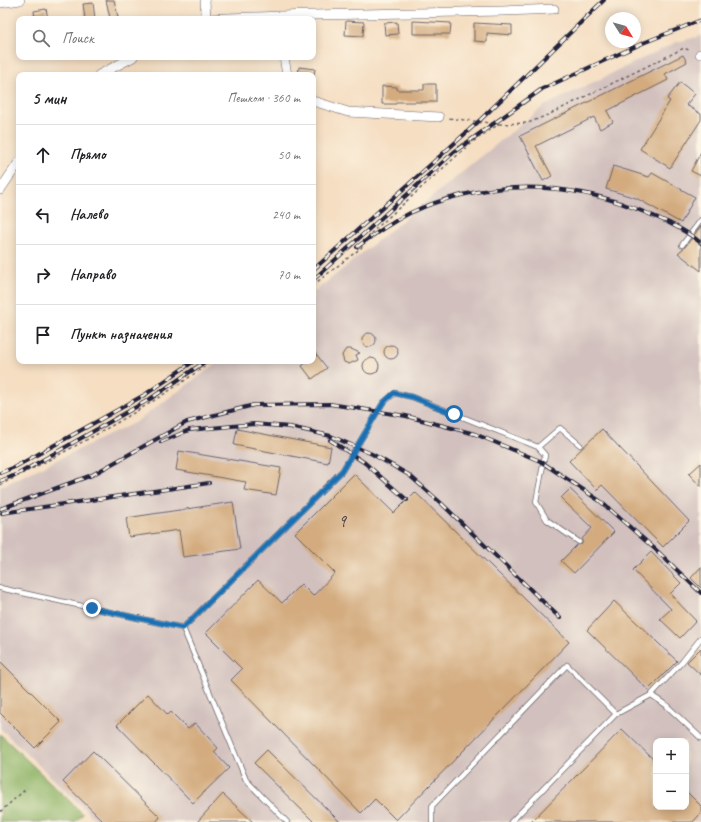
<!DOCTYPE html>
<html lang="ru">
<meta charset="utf-8">
<style>
:root{--surface:#fff;--page:#f6f6f6;--text:#202124;--muted:#757577;--line:#e0e0e0}
body{margin:0;font-family:Caveat,sans-serif;background:var(--page);color:var(--text)}
.controls{position:absolute;right:12px;bottom:12px;display:grid;overflow:hidden;border-radius:8px;box-shadow:0 2px 10px #0003}
.controls button{width:36px;height:36px;display:grid;place-items:center;padding:0;border:0;border-bottom:1px solid var(--line);background:var(--surface);color:var(--text);font:20px sans-serif}
.compass{position:absolute;left:605px;top:12px;width:36px;height:36px;border-radius:50%;background:var(--surface);box-shadow:0 2px 10px #0003;rotate:127deg}
.stop{position:absolute;width:12px;height:12px;margin:-9px;border:3px solid #1f6fb2;border-radius:50%;background:#fff}
.stop.end{background:#1f6fb2;border-color:#fff;box-shadow:0 1px 4px #0008}
.list{margin:0;padding:0;list-style:none}
h2{display:flex;justify-content:space-between;align-items:center;height:52px;margin:0;padding:0 16px;font-size:17px}
h2 small{font-size:13px;font-weight:400;color:var(--muted)}
.list li{display:grid;grid-template-columns:26px 1fr auto;gap:12px;align-items:center;box-sizing:border-box;height:60px;padding:0 16px;border-top:1px solid var(--line)}
.list b{display:block;font-size:15px;white-space:nowrap}
.list em{font-size:13px;font-style:normal;color:var(--muted)}
.icon{flex:none;width:22px;height:22px;fill:none;stroke:currentColor;stroke-width:2;stroke-linecap:round;stroke-linejoin:round}
.map{position:relative;flex:none;width:701px;height:822px;overflow:hidden}
.search{position:absolute;background:var(--surface);box-shadow:0 2px 10px #0003;left:16px;top:16px;width:300px;height:44px;display:flex;align-items:center;gap:10px;box-sizing:border-box;padding:0 14px;border-radius:8px;color:var(--muted);font-size:15px}
.panel{position:absolute;background:var(--surface);box-shadow:0 2px 10px #0003;left:16px;top:72px;width:300px;height:292px;border-radius:8px}
.map>svg:first-child{display:block}
</style>
<div class="map">
<svg width="701" height="822" viewBox="0 0 701 822">
<rect width="100%" height="100%" fill="#fcf5e5"/>
<filter id="ink" filterUnits="userSpaceOnUse"><feTurbulence type="fractalNoise" baseFrequency=".025" numOctaves="2"/><feDisplacementMap in="SourceGraphic" scale="8" xChannelSelector="R" yChannelSelector="G"/><feConvolveMatrix kernelMatrix="1 2 1 2 8 2 1 2 1" color-interpolation-filters="sRGB"/></filter>
<filter id="wash" filterUnits="userSpaceOnUse"><feTurbulence type="fractalNoise" baseFrequency=".012" numOctaves="4" result="noise"/><feDisplacementMap in="SourceGraphic" scale="16" xChannelSelector="R" yChannelSelector="G"/><feGaussianBlur stdDeviation="0.9" result="paint"/><feColorMatrix in="noise" values="0 0 0 0 0 0 0 0 0 0 0 0 0 0 0 0 0 1.4 0 .05"/><feComposite in="paint" operator="in"/></filter>
<g filter="url(#wash)">
<rect width="100%" height="100%" fill="#f5dec2"/>
<path fill="#d1c0bd" fill-rule="evenodd" d="M701,36v786h-603l-98,-94v-241l136,-65 84,-61h93v-68l231,-187 133,-64zM656,741h30v66h-30z"/>
<path fill="#92b66a" stroke="#5a6c52" d="M0,734l83,80 -8,8h-75z"/>
<g id="blocks">
<path fill="#d3ab7f" d="M106,0h8l4,17 -8,1z
M93,3l2,16h-10l-2,-15z
M46,9l2,10h-13l-1,-8z
M346,21l18,1 -1,14 -18,-1z
M413,21l38,2 -1,11h-37z
M397,22l1,12 -13,1 -1,-12z
M474,23l38,2v10l-25,-2v9l-13,-1z
M683,55l4,7 -22,12 3,6 -61,31 6,11 -13,7 -6,-12 -58,29 16,30 -9,5 -23,-45z
M299,67l16,2 -1,6h-16z
M680,82l15,12 -9,11 15,9v6l-31,48 -30,-19 30,-48 -3,-2z
M424,84h12v18h-40v2h-14v-18l15,1v3h27z
M701,152v24l-10,-5z
M613,166l36,11 3,-4 43,24 -14,26 -45,-25 -30,-9z
M701,226v45l-23,-18 7,-6z
M362 340a7 7 0 1 1 14 0a7 7 0 1 1-14 0Z
M384 352a7 7 0 1 1 14 0a7 7 0 1 1-14 0Z
M346,349h5l9,4 -4,2 2,5 -9,4 -5,-2 -2,-7z
M313,350l14,18 -15,11 -10,-13 6,-5h5z
M363 366a8 8 0 1 1 16 0a8 8 0 1 1-16 0Z
M237,429l94,18 -3,16 -94,-18z
M602,429l87,92 -26,26 -61,-62 -5,5 -28,-29z
M179,451l102,17 -5,27 -32,-5 2,-8 -70,-12z
M701,463v24l-12,-13z
M354,474l40,39 21,-21 154,150 -173,178 -21,-21 -14,14 -130,-133 11,-11 -36,-36 52,-53 24,23 19,-19 12,12 22,-23 -40,-40z
M570,489l44,43 -40,41 -13,-12 16,-16 5,-1v-5l10,-11 -31,-30z
M233,502l7,47 -57,8 -4,-27 -50,7 -3,-19z
M651,552l30,31 -11,11 26,27 -16,17 -20,-19 11,-10 -38,-39z
M701,567v21l-10,-10z
M614,601l63,60 -29,29 -61,-60z
M701,648v27l-14,-13z
M0,661l61,61 -26,26 -35,-35z
M148,694l20,21 3,-3 17,17 7,-6 23,25 -4,4 15,16 -36,35 -76,-78z
M622,729l34,33v45h30v-16l15,15v7l-8,9h-162z
M267,750l73,72h-26l-60,-59z
M93,751l67,66 -4,5h-52l-41,-40z
M223,794l30,28h-56z"/>
</g>
</g>
<g filter="url(#ink)">
<use href="#blocks" fill-opacity="0" stroke="#6c646a" stroke-width="1"/>
<g fill="none" stroke-linecap="round" stroke-linejoin="round">
<defs>
<path id="lane" d="M682,245l19,-25
M538,447l7,8 -9,47 11,18 32,22
M0,588l183,40 63,152 41,42
M183,628l159,-157 41,-68 12,-10 17,4 126,50 22,-19 20,17
M651,695l15,10 35,33
M432,822v-16l135,-141 49,49
M511,822l105,-108 35,-19 31,-33 19,-24"/>
<path id="street" d="M205,0l1,19
M0,3l20,-3
M211,19c115,-6 229,-5 343,-10
M700,54h1
M284,57l3,18
M99,75l34,-18
M313,101l35,11 91,5
M0,190l19,-28"/>
</defs>
<use href="#lane" stroke="#6c646a" stroke-width="6"/>
<use href="#street" stroke="#6c646a" stroke-width="10"/>
<path stroke="#6c646a" stroke-width="1.5" stroke-dasharray="3 3" stroke-linecap="butt" d="M499,124l29,-1 22,-9 134,-66 7,3
M313,285l48,-37 9,-14 101,-91 28,-19 -51,-6
M0,485c73,-37 146,-75 212,-124
M0,812l27,-24"/>
<use href="#lane" stroke="#fff" stroke-width="4.5"/>
<use href="#street" stroke="#fff" stroke-width="9"/>
<defs>
<path id="rail" d="M357,247c16,-12 35,-25 53,-34 71,-33 152,-33 224,-5 23,9 48,19 67,35
M313,270l164,-147 127,-123
M314,279l140,-127 88,-63 101,-46 58,-23
M330,440l35,23 42,37
M161,442l28,-12 65,-6 36,3 41,9 41,18 37,21 33,29 118,114
M0,473l15,-6 131,-73 48,-33
M0,481l18,-7 132,-75 56,-38
M0,509l92,-34 95,-53 67,-17 76,-1 76,12 69,18 65,27 60,40 55,48 46,44
M2,513l207,-30"/>
</defs>
<use href="#rail" stroke="#22223b" stroke-width="4"/>
<use href="#rail" stroke="#fcf5e5" stroke-width="2.5" stroke-dasharray="8" stroke-linecap="butt"/>
</g>
</g>
<g fill="none" stroke-linecap="round" stroke-linejoin="round" filter="url(#ink)">
<path stroke="#1f6fb2" stroke-width="5" d="M92,608l91,20 159,-157 41,-68 11,-10 18,4 42,17"/>
</g>
<g text-anchor="middle" dominant-baseline="central" stroke-width="3" stroke-linejoin="round" paint-order="stroke">
<g font-size="17" fill="#4e444c">
<text x="342" y="521">9</text>
</g>
</g>
</svg>
<div class="controls">
<button>+</button>
<button>−</button>
</div>
<svg class="compass" viewBox="-18 -18 36 36"><path d="M0-13l5 13h-10z" fill="#e53935"/><path d="M0 13l5-13h-10z" fill="#757577"/></svg>
<div class="stop" style="left:454px;top:414px"></div>
<div class="stop end" style="left:92px;top:608px"></div>
<div class="search"><svg class="icon" aria-label="search" viewBox="0 0 24 24"><circle cx="10" cy="10" r="6"/><path d="M15 15l6 6"/></svg>Поиск</div>
<section class="panel">
<h2>5 мин<small>Пешком · 360 m</small></h2>
<ul class="list">
<li><svg class="icon" aria-label="ahead" viewBox="0 0 24 24"><path d="M12 20V5M6 11l6-6 6 6"/></svg><div><b>Прямо</b></div><em>50 m</em></li>
<li><svg class="icon" aria-label="left" viewBox="0 0 24 24"><path d="M17 20v-9H6M10 6l-5 5 5 5"/></svg><div><b>Налево</b></div><em>240 m</em></li>
<li><svg class="icon" aria-label="right" viewBox="0 0 24 24"><path d="M7 20v-9h11M14 6l5 5-5 5"/></svg><div><b>Направо</b></div><em>70 m</em></li>
<li><svg class="icon" aria-label="arrive" viewBox="0 0 24 24"><path d="M6 21V4h12l-3 4 3 4H6"/></svg><div><b>Пункт назначения</b></div></li>
</ul>
</section>
</div>
